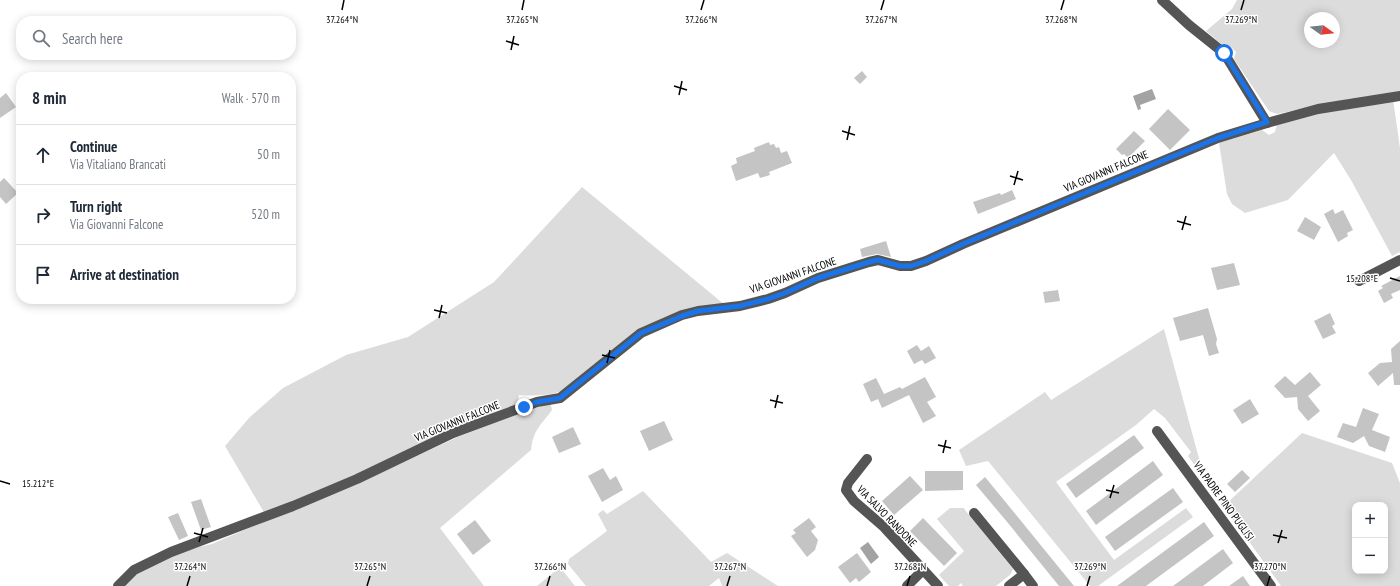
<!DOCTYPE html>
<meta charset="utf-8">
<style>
body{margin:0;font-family:"PT Sans Narrow",sans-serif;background:#f6f6f7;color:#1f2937}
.controls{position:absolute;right:12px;bottom:12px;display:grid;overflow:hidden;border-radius:8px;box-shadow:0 2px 10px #0003}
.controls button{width:36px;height:36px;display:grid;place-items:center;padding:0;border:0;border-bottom:1px solid #e0e1e3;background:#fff;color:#1f2937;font:20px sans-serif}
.compass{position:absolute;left:1304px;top:12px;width:36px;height:36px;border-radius:50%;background:#fff;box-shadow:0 2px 10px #0003;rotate:105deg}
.stop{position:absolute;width:12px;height:12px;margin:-9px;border:3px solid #1a73e8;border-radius:50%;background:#fff}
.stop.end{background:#1a73e8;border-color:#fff;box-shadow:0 1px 4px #0008}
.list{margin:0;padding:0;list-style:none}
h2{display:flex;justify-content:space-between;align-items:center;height:52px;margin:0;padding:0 16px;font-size:17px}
h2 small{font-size:13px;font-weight:400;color:#747a83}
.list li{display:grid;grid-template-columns:26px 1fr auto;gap:12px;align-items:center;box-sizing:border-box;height:60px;padding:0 16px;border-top:1px solid #e0e1e3}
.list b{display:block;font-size:15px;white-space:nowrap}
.list p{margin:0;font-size:13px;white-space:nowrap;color:#747a83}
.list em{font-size:13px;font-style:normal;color:#747a83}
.icon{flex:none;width:22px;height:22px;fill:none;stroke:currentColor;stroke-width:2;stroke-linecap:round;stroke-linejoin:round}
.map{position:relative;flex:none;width:1400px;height:586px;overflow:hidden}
.search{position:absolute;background:#fff;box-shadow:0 2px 10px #0003;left:16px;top:16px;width:280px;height:44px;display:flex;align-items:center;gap:10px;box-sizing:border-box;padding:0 14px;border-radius:16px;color:#747a83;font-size:15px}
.panel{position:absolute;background:#fff;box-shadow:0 2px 10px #0003;left:16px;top:72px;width:280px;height:232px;border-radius:16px}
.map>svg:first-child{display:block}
.green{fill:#dcdcdc;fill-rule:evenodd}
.water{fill:#a3a3a3}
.building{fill:#c4c4c4}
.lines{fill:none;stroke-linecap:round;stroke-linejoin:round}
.minor{stroke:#555;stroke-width:10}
.route{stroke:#1a73e8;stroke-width:5}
.ticks{fill:none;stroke:#000;stroke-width:1.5}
.labels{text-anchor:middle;stroke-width:3;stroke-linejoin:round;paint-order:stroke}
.street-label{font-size:11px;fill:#000;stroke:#fff}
.ticks-label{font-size:10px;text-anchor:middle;fill:#000;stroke:#fff;stroke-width:3;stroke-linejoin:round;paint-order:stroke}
</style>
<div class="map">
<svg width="1400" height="586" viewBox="0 0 1400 586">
<rect width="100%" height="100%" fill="#fff"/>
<g class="green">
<path d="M1237 0H1400V92L1328 103 1277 114 1269 111 1234 59 1236 52 1230 46 1225 47 1206 31 1232 9ZM1310 18H1334V42H1310Z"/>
<polygon points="1393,99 1400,148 1400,252 1392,256 1351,180 1334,153 1288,200 1245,213 1232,204 1227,194 1219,143 1262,130 1269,135 1275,132 1277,125 1321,113"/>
<path d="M582 187 725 305 675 314 562 391C548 396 534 396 519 395L517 405 265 514 225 446 249 418 283 388 346 355 408 337 494 282Z"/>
<path d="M1164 329 1204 477 1213 491 1225 505 1302 433 1392 463 1400 483V586H1281L1188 456 1191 452 1165 418 1154 409 1136 425 1056 482 1114 560 1186 508 1193 517 1098 586H1090L988 461 966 466 959 450 1045 392 1051 400ZM1355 505H1385V571H1355Z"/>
<path d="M549 404 551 405 552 410C541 425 533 430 531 450L440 528 484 586H122L133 576 164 558 199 547 212 544 235 534 356 484 458 437 526 411Z"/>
<polygon points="643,491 711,562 727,553 778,586 722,586 719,578 709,586 586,586 568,564 569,559 607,531 598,514 603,510 607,514"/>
<polygon points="950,508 964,508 965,510 1013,569 1011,574 996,586 963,586 961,583 958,586 949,586 939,575 964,551 937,519"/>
<polygon points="560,567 575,586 537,586"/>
</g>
<g class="water">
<polygon points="1152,89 1156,99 1140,105 1141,109 1138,110 1133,96"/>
<polygon points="868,542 879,557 871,564 860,548"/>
</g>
<g class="building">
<polygon points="862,71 867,77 860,84 854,78"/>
<polygon points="6,93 16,107 0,118 0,98"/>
<polygon points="1168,109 1190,130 1170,150 1149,129"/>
<polygon points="1134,131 1145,141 1128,158 1124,154 1122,155 1116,149"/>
<polygon points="769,142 770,145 774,144 776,148 779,147 781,153 787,151 792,163 769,172 770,175 760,178 758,173 736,181 731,166 737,163 736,158 755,151 754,148"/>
<polygon points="4,178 18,193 6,204 0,197 0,182"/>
<polygon points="1012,190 1016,199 978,214 973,202 1000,193 1001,195"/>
<polygon points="1333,209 1335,214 1343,210 1353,230 1347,233 1348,236 1338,242 1324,214"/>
<polygon points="1305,217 1321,227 1314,240 1297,231"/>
<polygon points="886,241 891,257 877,254 862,257 860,249"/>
<polygon points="1234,263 1240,285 1217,290 1211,268"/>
<polygon points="1400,276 1400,290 1391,294 1393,298 1384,303 1378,291 1383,288 1381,286"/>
<polygon points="1058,290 1060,301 1045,303 1043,292"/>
<polygon points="1208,308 1217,339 1216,344 1219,353 1209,356 1203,335 1180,341 1173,318"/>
<polygon points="1330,313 1335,324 1332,326 1336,333 1323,339 1314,321"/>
<polygon points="1400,341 1400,385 1394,385 1393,373 1378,386 1368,373 1380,363 1392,362 1391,349"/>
<polygon points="917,345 921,351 929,346 936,358 925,364 922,360 914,364 907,351"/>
<polygon points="1310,372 1321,385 1308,396 1320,411 1308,421 1298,409 1297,397 1285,398 1274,386 1285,376 1295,385"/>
<polygon points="925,377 936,397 927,402 936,416 923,423 909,395 882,408 878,399 871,402 863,384 876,378 884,394 900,387 902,389"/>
<polygon points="1250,399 1259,414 1242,424 1233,410"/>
<polygon points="1363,408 1379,414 1372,430 1390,437 1385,452 1369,446 1364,436 1353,443 1337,437 1343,423 1356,427"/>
<polygon points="664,421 673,440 649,451 640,431"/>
<polygon points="573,427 581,444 559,453 552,437"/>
<polygon points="1134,435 1144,448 1076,498 1066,484"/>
<polygon points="1153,461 1163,475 1096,525 1086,511"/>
<polygon points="603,468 610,480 616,476 623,490 602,502 588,476"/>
<polygon points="1242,470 1250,478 1235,492 1227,484"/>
<polygon points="925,471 963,471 963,490 925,491"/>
<polygon points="910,476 923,490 894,515 882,501"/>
<polygon points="985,477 1017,516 1074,586 1059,586 1008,523 976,485"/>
<polygon points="1173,488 1183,502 1115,551 1105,537"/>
<polygon points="201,499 211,527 201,530 191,502"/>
<polygon points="178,513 188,536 179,540 168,517"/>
<polygon points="809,518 816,527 811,531 818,540 815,550 807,557 791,536 796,533 793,530"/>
<polygon points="923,518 957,553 944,566 910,531"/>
<polygon points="475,520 491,541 473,555 457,534"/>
<polygon points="1204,522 1214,536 1146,586 1117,586"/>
<polygon points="1223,549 1233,563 1203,586 1173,586"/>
<polygon points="857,553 871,572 859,582 856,578 850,583 838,567"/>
<polygon points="1243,576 1250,586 1229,586"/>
</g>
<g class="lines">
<g class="minor">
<polyline points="1162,0 1189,25 1224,53 1267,123"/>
<polyline points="1359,281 1400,260"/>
<polyline points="1157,431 1271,586"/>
<polyline points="867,459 848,483 846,490 854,501 884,527 938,586"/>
<polyline points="974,513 1024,574 1009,586"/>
<polyline points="1024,574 1033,586"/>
<polyline points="118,586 134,570 171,552 293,506 357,479 453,433 537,402 560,398 641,333 682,315 698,311 740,306 768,299 785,293 818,278 869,262 878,260 900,266 911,266 926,261 963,244 1218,138 1267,123 1318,109 1400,96"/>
<polyline points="907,586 923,570"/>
</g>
</g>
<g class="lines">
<polyline class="route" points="524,407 537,402 560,398 641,333 682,316 698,311 740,306 768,299 785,293 818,278 869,262 878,260 900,266 911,266 926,261 963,244 1169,158 1218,138 1267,122 1224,53"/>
</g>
<path class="ticks" d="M342 10 344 0M522 10 524 0M701 10 704 0M881 10 884 0M1061 10 1064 0M1241 10 1244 0M506 41 519 45M511 50 514 36M674 86 687 90M679 95 682 81M842 131 855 135M847 140 850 126M1010 176 1023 180M1014 185 1018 171M1177 221 1191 225M1182 230 1186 216M1390 278 1400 281M434 310 447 313M439 318 442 305M602 355 615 358M607 363 610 350M770 400 783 403M775 408 778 395M938 445 951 448M943 453 946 440M0 481 10 484M1106 490 1119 493M1110 498 1114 485M194 533 208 537M1273 535 1287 538M199 542 203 528M1278 543 1282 530M187 586 190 576M367 586 370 576M547 586 550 576M727 586 730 576M907 586 910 576M1087 586 1090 576M1267 586 1270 576"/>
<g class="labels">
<g class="street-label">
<text transform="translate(1106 171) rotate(-23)" y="4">VIA GIOVANNI FALCONE</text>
<text transform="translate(793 275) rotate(-19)" y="4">VIA GIOVANNI FALCONE</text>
<text transform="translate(457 421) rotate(-22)" y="4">VIA GIOVANNI FALCONE</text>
<text transform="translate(1224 501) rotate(54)" y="4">VIA PADRE PINO PUGLISI</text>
<text transform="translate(887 516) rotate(46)" y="4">VIA SALVO RANDONE</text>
</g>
</g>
<g class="ticks-label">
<text x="342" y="23">37.264°N</text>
<text x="522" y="23">37.265°N</text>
<text x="701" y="23">37.266°N</text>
<text x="881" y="23">37.267°N</text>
<text x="1061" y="23">37.268°N</text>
<text x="1241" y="23">37.269°N</text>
<text x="1362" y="282">15.208°E</text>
<text x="38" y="487">15.212°E</text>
<text x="190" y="570">37.264°N</text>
<text x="370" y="570">37.265°N</text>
<text x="550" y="570">37.266°N</text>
<text x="730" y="570">37.267°N</text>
<text x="910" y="570">37.268°N</text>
<text x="1090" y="570">37.269°N</text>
<text x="1270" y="570">37.270°N</text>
</g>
</svg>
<div class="controls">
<button>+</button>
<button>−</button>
</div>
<svg class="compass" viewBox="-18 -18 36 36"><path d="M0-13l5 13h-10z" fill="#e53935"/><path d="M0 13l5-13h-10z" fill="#747a83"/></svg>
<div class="stop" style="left:1224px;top:53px"></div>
<div class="stop end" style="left:524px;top:407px"></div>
<div class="search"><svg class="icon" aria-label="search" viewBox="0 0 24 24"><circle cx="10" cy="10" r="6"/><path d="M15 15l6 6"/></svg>Search here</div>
<section class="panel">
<h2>8 min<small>Walk · 570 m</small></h2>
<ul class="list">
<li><svg class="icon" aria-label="ahead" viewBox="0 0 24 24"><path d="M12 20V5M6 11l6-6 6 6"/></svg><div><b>Continue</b><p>Via Vitaliano Brancati</p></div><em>50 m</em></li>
<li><svg class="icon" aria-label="right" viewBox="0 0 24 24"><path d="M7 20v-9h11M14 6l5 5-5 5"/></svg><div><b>Turn right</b><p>Via Giovanni Falcone</p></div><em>520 m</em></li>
<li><svg class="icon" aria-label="arrive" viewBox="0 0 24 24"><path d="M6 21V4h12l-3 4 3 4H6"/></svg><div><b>Arrive at destination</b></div></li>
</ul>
</section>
</div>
